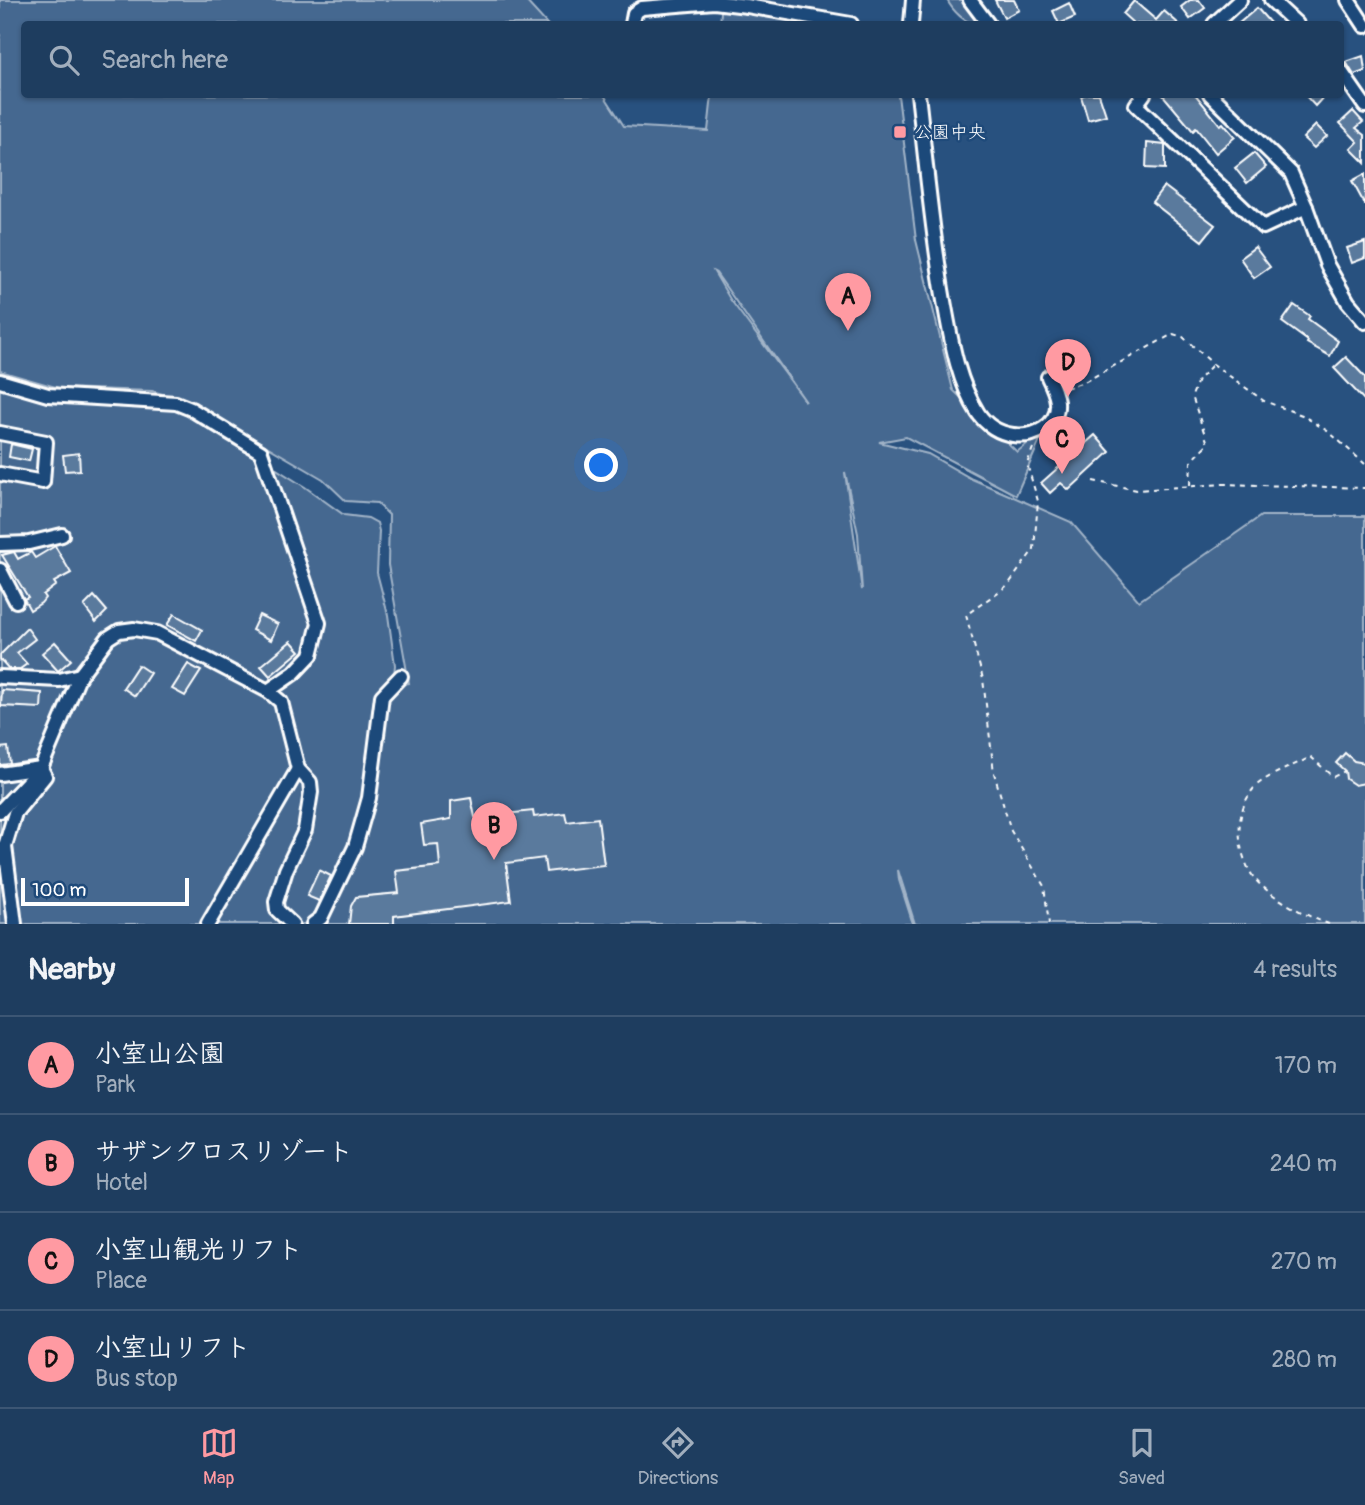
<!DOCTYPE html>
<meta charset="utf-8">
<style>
body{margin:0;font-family:Pangolin,"Klee One",sans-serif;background:#2b4868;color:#f1f3f6}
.scale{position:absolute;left:21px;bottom:18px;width:168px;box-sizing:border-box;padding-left:7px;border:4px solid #fff;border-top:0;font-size:19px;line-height:24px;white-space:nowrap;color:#fff;-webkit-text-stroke:5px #1f4a7a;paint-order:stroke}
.you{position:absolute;left:602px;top:466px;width:24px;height:24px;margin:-18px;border:5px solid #fff;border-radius:50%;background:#1a73e8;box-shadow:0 0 0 10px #1a73e833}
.badge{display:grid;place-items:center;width:46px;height:46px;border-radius:50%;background:#ff9aa2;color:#111;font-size:23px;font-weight:700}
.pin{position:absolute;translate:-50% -58px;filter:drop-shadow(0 2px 4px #0008)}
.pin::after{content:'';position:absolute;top:37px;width:24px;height:21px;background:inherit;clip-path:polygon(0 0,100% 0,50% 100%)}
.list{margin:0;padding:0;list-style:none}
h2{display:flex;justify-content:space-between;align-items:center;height:91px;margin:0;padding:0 28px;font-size:30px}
h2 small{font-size:23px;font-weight:400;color:#a1aebd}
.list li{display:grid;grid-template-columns:46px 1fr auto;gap:21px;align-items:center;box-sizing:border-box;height:98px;padding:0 28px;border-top:2px solid #3c5674}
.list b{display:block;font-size:26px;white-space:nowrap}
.list p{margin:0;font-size:23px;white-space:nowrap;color:#a1aebd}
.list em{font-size:23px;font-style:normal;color:#a1aebd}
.icon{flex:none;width:38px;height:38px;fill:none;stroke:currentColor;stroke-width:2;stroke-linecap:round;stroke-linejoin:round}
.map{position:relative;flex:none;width:1365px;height:924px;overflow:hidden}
.search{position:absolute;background:#1e3d5f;box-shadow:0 2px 5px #0004;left:21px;right:21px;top:21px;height:77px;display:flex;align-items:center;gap:18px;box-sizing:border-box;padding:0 24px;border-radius:7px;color:#a1aebd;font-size:26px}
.sheet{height:483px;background:#1e3d5f}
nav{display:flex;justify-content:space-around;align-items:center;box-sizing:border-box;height:98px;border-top:2px solid #3c5674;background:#1e3d5f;font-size:19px;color:#a1aebd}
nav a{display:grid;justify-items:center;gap:4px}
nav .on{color:#ff9aa2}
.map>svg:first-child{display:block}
.green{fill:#446890;stroke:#a2b4c8;stroke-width:2;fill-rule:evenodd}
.building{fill:#5a7a9d;stroke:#fff;stroke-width:2}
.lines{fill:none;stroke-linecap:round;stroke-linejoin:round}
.street-casing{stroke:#fff;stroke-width:18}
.path{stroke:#fff;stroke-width:2;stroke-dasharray:5 5;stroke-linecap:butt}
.street{stroke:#1f4a7a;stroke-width:12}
.poi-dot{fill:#ff9aa2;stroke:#1f4a7a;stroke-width:2.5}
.labels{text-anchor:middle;stroke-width:5;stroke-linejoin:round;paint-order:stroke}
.poi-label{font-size:18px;fill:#fff;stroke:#1f4a7a;text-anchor:start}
</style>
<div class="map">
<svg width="1365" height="924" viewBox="0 0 1365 924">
<rect width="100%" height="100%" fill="#28517f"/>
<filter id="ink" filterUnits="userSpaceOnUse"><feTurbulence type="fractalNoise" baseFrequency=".0143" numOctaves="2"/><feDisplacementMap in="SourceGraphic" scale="14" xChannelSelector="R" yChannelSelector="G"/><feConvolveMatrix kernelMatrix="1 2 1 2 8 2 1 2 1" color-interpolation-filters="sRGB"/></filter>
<g filter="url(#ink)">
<g class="green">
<path d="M0 0H525L547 24H24V94L604 95 624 126 708 131 712 95H898L916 240 953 390 1017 452 1045 429 1016 495 906 437 879 442 928 454 972 479 1071 522 1139 601 1261 516H1365V924H915L898 870 899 880 913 924H0V388L48 402 174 408 191 415 305 487 344 515 368 518 377 523 379 531 377 573 388 615 395 665 394 675 387 685 409 683 388 565 389 515 377 503 346 501 323 479 191 402 152 391 59 388 0 371ZM714 272 716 273 806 402 730 299ZM845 472 858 534 862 590 845 473Z"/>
<polygon points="722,0 851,24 720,24"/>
<path d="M947 0H975L978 24C965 24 953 11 947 0Z"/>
</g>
<g class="building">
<polygon points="995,0 1014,0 1019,10 1004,18"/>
<polygon points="1190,0 1199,0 1205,8 1190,19 1181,7"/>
<polygon points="1134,1 1156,20 1164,11 1179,24 1134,24 1123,14"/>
<polygon points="1069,3 1075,17 1059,24 1053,11"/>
<polygon points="1257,8 1271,24 1238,24"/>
<polygon points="1363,56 1365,71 1354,75 1346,62"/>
<polygon points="1087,94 1099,94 1106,115 1088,120 1081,96"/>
<polygon points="1162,94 1195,94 1220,125 1223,123 1235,137 1216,153 1196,128 1193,131"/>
<polygon points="1304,94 1326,94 1315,106"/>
<polygon points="1353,111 1363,122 1356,128 1365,135 1365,163 1351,149 1358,142 1340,123"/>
<polygon points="1316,125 1327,136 1314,148 1303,138"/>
<polygon points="1147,143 1165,145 1165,169 1146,168"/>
<polygon points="1254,153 1266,167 1247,183 1235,168"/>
<polygon points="1365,174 1365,205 1352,181"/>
<polygon points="1164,186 1215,225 1202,241 1152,202"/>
<polygon points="1365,242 1365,258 1352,263 1347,248"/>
<polygon points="1255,247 1270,267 1254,278 1240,258"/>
<polygon points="1294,305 1310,316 1308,319 1338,341 1330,356 1307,343 1308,341 1282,322"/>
<polygon points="1346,357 1365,377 1365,401 1334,368"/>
<polygon points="1095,435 1110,452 1069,490 1061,483 1050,493 1041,483"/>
<polygon points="11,444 32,449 29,461 9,457"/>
<polygon points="79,453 80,470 65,471 63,455"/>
<polygon points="55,546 71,573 54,582 56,585 43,595 45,598 41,603 30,610 24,599 28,597 2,555 14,552 18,559 31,552 35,558"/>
<polygon points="94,596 107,611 96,622 84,606"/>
<polygon points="174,614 202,630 196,641 167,625"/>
<polygon points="259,615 278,624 271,640 252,630"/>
<polygon points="27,628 35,639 17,653 27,664 20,669 9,669 0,659 0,655"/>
<polygon points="291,641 300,651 270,676 261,666"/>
<polygon points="55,642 71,660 58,671 42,653"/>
<polygon points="188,664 201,671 185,696 172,689"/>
<polygon points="138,665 150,673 135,696 123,688"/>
<polygon points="2,690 42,693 41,708 1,706"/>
<polygon points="8,747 10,764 0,765 0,748"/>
<polygon points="1345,753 1354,761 1365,763 1365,783 1355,785 1346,779 1345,771 1336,763"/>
<polygon points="471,798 475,817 533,811 534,817 565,813 567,822 598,818 604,865 546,872 544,858 506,863 511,901 394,916 394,924 349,924 351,906 356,897 399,893 396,871 440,866 438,844 424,845 421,824 451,819 451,801"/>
<polygon points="319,870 331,876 319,901 307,896"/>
</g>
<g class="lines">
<g class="street-casing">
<g id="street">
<polyline points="970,0 988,24"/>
<polyline points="1271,0 1297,24"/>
<polyline points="1348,0 1365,26"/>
<polyline points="632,24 634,13 642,8 714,2 747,6 851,24"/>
<polyline points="911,24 913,0"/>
<polyline points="1214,24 1240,0"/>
<polyline points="1340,70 1365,106"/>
<path d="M918 94C926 163 932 233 944 301 951 339 957 380 978 413 986 425 999 433 1013 435 1034 438 1059 426 1057 402 1056 393 1052 385 1048 377"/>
<polyline points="1144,94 1136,105 1263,227 1306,207"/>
<polyline points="1210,94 1291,173 1306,207 1327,265 1348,302 1365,322"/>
<polyline points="0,381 48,395 176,403 191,409 261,452 319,623 311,655 294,673 268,691"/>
<polyline points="0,433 46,442 43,482 0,474"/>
<polyline points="0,544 29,543 62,535"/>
<polyline points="0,570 16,601"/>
<polyline points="0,677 59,680 80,675"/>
<polyline points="0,774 41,768 45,776 15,813 5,846 15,924"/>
<polyline points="0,811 41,768 80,675 108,638 119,631 134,629 157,633 268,691 281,702 298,769 310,782 311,792 305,830 286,870 276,902 277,910 292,924"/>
<polyline points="208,924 298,769"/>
<polyline points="313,924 321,918 355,847 369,798 382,696 401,676"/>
</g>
</g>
<g class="path">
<polyline points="1066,388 1084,382 1173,334 1183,337 1213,364 1264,401 1302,415 1329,432 1365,464"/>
<polyline points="1033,448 1027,464 1038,501 1034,549 1008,585 966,615 983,679 994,773 1011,831 1044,886 1049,924"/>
<polyline points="1093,481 1137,490 1223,484 1365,488"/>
<polyline points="1190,485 1191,462 1208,444 1192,396 1198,380 1213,364"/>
<path d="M1329 924C1309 918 1263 893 1252 875 1236 849 1234 812 1254 788 1264 776 1296 765 1311 757L1333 777 1345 771"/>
</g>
<use href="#street" class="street"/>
</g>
</g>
<rect class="poi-dot" x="893" y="125" width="14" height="14" rx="3.5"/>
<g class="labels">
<g class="poi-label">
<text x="914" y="138">公園中央</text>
</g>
</g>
</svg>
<div class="scale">100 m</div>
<div class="you"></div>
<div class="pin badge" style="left:848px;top:331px">A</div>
<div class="pin badge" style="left:494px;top:860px">B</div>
<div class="pin badge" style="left:1062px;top:474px">C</div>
<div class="pin badge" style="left:1068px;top:397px">D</div>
<div class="search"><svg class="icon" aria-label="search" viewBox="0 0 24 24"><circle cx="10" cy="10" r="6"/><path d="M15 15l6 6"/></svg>Search here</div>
</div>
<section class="sheet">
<h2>Nearby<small>4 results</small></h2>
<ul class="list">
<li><span class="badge">A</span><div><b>小室山公園</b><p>Park</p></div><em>170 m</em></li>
<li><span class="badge">B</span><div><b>サザンクロスリゾート</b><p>Hotel</p></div><em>240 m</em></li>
<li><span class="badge">C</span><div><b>小室山観光リフト</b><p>Place</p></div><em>270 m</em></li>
<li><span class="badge">D</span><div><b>小室山リフト</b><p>Bus stop</p></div><em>280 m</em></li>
</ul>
</section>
<nav>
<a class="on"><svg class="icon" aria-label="map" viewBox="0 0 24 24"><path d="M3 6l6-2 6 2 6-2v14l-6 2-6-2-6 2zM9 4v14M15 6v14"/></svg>Map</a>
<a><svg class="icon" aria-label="directions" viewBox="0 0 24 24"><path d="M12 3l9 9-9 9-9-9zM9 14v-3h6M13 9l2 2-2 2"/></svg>Directions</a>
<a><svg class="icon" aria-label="saved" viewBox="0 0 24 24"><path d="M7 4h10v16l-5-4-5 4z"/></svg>Saved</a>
</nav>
